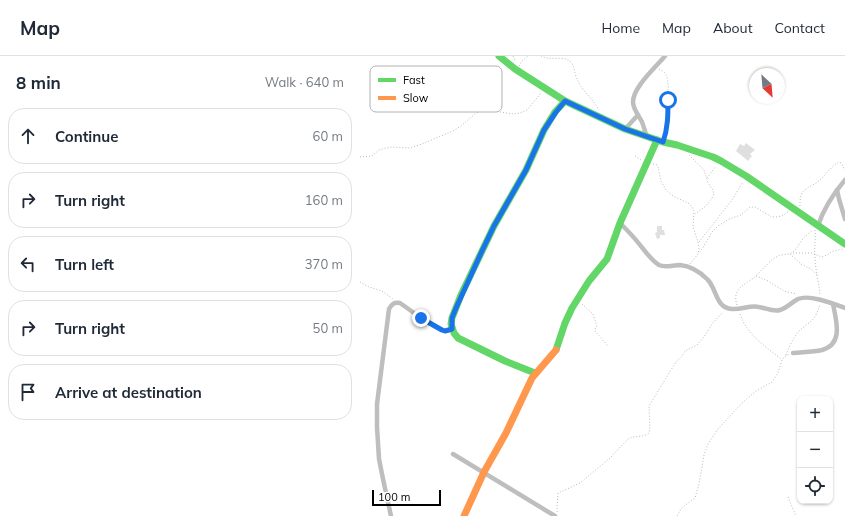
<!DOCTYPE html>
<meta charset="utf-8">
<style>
body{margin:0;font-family:Mulish,sans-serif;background:#f2f2f3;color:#1f2937}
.controls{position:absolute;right:12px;bottom:12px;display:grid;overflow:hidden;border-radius:8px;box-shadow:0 1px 3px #0004}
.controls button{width:36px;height:36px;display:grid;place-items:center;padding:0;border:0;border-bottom:1px solid #e0e1e3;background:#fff;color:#1f2937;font:20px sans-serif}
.compass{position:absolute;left:389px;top:12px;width:36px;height:36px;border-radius:50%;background:#fff;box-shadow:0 1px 3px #0004;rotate:154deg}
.scale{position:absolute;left:12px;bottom:10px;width:69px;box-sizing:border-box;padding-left:4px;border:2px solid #000;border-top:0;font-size:11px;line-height:14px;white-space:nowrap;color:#000;-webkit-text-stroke:3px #fff;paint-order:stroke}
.stop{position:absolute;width:12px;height:12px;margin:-9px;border:3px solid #1a73e8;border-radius:50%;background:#fff}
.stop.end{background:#1a73e8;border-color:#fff;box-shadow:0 1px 4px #0008}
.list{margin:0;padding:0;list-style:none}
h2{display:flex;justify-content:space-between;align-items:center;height:52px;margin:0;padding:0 16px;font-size:17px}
h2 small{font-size:13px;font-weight:400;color:#747a83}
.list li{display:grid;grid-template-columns:26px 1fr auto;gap:12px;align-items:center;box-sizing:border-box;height:56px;margin:0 8px 8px;padding:0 8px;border:1px solid #e0e1e3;border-radius:16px}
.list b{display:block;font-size:15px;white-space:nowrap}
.list em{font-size:13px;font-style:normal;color:#747a83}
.icon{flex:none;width:22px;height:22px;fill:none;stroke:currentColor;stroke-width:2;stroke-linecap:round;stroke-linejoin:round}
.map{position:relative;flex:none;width:485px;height:460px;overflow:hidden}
header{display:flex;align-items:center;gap:24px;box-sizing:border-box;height:56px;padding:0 20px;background:#fff;border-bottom:1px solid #e0e1e3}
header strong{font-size:19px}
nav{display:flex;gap:22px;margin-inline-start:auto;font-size:14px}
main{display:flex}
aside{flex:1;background:#fff}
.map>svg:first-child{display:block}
.building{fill:#dfdfdf}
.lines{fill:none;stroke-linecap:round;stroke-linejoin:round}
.path{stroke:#b9b9b9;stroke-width:1;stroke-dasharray:1 2;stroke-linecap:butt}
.street{stroke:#bebebe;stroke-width:4.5}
.fast{stroke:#63d668;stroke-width:7}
.slow{stroke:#ff974d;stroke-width:7}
.route{stroke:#1a73e8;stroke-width:5}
.key{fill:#fff;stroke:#b2b2b2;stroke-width:1}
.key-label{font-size:11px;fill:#000}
</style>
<header>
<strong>Map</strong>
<nav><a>Home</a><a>Map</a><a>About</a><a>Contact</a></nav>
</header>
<main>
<aside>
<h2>8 min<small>Walk · 640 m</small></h2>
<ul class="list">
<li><svg class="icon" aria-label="ahead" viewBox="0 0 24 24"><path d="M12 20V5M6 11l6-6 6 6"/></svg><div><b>Continue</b></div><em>60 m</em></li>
<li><svg class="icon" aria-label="right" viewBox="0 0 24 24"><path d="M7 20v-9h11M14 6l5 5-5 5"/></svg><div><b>Turn right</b></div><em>160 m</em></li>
<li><svg class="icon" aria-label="left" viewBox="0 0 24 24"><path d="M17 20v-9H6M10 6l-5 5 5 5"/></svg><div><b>Turn left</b></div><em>370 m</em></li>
<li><svg class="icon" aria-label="right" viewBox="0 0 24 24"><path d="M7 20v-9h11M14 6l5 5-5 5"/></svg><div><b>Turn right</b></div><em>50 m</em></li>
<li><svg class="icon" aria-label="arrive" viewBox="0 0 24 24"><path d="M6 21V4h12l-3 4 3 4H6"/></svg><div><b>Arrive at destination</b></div></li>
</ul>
</aside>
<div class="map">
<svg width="485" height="460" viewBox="0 0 485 460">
<rect width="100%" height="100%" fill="#fff"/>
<g class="building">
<polygon points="386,87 395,94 390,98 392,100 388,105 376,95 380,88 384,90"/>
<polygon points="297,170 302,170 302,174 304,174 305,179 300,179 300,182 297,183 295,177 297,176"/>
</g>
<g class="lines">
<g class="path">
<polyline points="153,0 155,4"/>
<path d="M181 0C189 5 200 0 208 4 215 7 214 18 217 23 222 35 233 43 239 54"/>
<polyline points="159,10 162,5 168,0"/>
<path d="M299 13C302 15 305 16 306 19 309 25 308 35 308 41 308 54 309 67 305 80"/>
<polyline points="329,99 344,114 348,127 353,134 354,138 352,142 347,149 335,158"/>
<polyline points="275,100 281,104"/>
<polyline points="0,101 12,100 19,94 26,92 32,91 50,92 62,88 93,75 101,70 116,57 123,54 129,54 152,58 160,57 167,54 181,37"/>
<polyline points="293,108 297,109 298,111 301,125 306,134 313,140 330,148 334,155 333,171 338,186 339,193 338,198"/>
<polyline points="347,122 356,110"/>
<path d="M440 150C440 146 440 141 442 137 446 131 455 129 460 124 467 118 471 110 479 106L481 107 485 114"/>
<path d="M455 174C456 183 454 191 455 200 455 213 459 226 460 239"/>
<polyline points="339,186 372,144 383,126"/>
<polyline points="433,197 452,197 462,201 467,199 473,195 483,193"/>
<polyline points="430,198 441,208 451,213 457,219"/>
<polyline points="330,208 342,193 352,176 358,170 369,163 381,159 390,151 395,151 412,161 416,161 422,160 428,156"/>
<polyline points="396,220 408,225 424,235 437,238"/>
<polyline points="0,226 9,231 22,235 33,243"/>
<polyline points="222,248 233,258 237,270 235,273 235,275 248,290"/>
<path d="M377 249C371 231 388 228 397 219 404 212 409 205 418 200 422 198 429 199 433 196 437 193 439 188 442 184 445 180 449 177 453 174"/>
<path d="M380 258C387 279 405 290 421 303"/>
<path d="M426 299C429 291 433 282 439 275 451 264 455 266 460 248"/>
<polyline points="428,441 436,460"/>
<path d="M197 456V451L198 437 205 434 220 427 250 402 268 383C275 379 283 382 289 377L290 373 289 350 311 314 316 306 322 300 325 295 337 289 344 281 352 268 363 256"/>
<polyline points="317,460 321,453 324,450 335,442 339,428 344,399 348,388 358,373 382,347 396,335 412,326 418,317 422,304 424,301 429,298"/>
</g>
<g class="street">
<polyline points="265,73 278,59"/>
<path d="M287 81C285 76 284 71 282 66 279 60 273 53 273 46 273 31 296 11 305 0"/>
<polyline points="477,134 479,143 485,163"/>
<path d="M260 167C267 174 274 181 280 189 286 196 291 204 299 209 305 212 313 209 320 209 330 210 340 216 347 223 357 232 355 252 372 253 381 254 390 249 399 251 406 252 413 256 420 254 427 252 432 246 438 243 450 238 474 248 485 252"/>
<path d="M458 170C463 154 474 137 485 124"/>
<path d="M433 297C443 296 453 296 462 294 484 288 476 264 473 248"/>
<polyline points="93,398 195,460"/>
<path d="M31 460 23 423 19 403 17 371V348L29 253C32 248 34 246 40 247 49 253 77 275 85 275 88 275 89 274 92 273"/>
</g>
<g class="fast">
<polyline points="139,0 155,13 205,45 265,73 303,86 317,89 353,101 361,105 386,120 485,188"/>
<polyline points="196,294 205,267 212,252 229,225 247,203 260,167 297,84"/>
<polyline points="175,317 145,305 98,282 94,277 91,268 92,262 101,239 134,170 166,114 184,74 195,56 205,45"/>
</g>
<polyline class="slow" points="104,460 124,416 146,377 172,322 196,294"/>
</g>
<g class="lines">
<path class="route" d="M61 262 82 274 85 275 92 273V262L96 252 122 195 134 170 166 114 184 74 196 56 205 45 265 73 303 86C308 72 308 59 308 44"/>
</g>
<rect x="10" y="10" width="132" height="46" rx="6" class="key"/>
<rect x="18" y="22" width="18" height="4" fill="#63d668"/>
<rect x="18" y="40" width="18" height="4" fill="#ff974d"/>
<g class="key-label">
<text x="43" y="28">Fast</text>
<text x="43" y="46">Slow</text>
</g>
</svg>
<div class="controls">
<button>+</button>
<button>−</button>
<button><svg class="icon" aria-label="locate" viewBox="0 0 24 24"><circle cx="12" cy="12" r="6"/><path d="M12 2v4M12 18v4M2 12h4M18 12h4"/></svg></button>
</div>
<svg class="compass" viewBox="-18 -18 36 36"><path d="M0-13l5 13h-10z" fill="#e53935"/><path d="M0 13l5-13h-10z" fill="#747a83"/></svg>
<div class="scale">100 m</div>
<div class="stop" style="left:308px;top:44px"></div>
<div class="stop end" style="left:61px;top:262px"></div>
</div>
</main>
